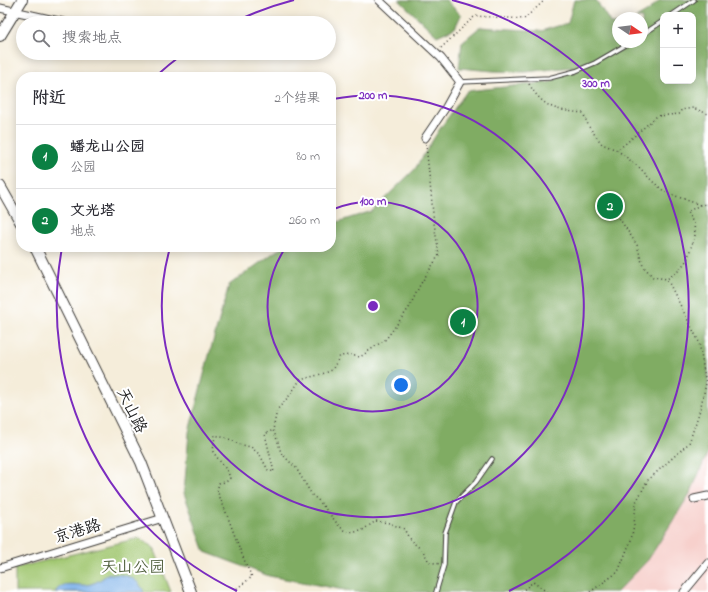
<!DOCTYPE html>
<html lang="zh">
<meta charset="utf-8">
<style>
body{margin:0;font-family:"Indie Flower","LXGW WenKai TC",sans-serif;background:#f2f2f3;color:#2b2b33}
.controls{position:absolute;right:12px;top:12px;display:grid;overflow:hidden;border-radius:8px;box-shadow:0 2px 10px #0003}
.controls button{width:36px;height:36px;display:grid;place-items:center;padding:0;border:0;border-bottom:1px solid #e1e1e2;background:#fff;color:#2b2b33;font:20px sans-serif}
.compass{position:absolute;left:612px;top:12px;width:36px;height:36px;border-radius:50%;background:#fff;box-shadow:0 2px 10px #0003;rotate:103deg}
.you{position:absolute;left:401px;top:385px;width:14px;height:14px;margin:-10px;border:3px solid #fff;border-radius:50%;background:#1a73e8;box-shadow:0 0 0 6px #1a73e833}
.badge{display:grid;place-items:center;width:26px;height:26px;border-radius:50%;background:#0b8043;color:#fff;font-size:13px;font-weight:700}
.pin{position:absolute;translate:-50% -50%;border:2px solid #fff;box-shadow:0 1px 4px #0006}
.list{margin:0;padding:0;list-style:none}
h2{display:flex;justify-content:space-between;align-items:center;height:52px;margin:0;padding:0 16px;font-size:17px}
h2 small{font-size:13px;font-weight:400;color:#7c7c81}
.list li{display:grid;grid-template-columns:26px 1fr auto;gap:12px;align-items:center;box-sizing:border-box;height:64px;padding:0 16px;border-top:1px solid #e1e1e2}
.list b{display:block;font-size:15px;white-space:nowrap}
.list p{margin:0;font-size:13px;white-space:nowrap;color:#7c7c81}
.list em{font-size:13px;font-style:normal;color:#7c7c81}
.icon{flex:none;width:22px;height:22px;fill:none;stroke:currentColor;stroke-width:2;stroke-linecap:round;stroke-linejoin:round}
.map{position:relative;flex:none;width:708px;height:592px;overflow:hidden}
.search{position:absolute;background:#fff;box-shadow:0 2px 10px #0003;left:16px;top:16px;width:320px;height:44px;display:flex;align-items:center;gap:10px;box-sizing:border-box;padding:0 14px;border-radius:22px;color:#7c7c81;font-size:15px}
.panel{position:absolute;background:#fff;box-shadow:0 2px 10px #0003;left:16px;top:72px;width:320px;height:180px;border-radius:16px}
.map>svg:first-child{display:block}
.built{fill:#f7d0cc}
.green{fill:#a1c771;stroke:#5e7246}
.forest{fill:#80ac63;stroke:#4e6440;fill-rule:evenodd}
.water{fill:#7bb0e9;stroke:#4c6682}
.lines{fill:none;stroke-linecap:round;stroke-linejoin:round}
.lane-casing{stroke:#3d3b38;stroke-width:5.5}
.street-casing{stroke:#3d3b38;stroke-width:9}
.secondary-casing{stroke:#3d3b38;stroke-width:12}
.path{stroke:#3d3b38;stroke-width:1.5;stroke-dasharray:1 3;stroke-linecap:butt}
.lane{stroke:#fff;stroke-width:3.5}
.street{stroke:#fff;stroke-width:7}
.secondary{stroke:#fff;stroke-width:10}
.ring{fill:none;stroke:#7b2cbf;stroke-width:2}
.labels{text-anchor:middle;stroke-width:4;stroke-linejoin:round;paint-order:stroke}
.street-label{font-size:16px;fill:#1c1c1c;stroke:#fff}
.park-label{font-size:16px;fill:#51603e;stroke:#fff}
.centre{fill:#7b2cbf;stroke:#fff;stroke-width:2}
.ring-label{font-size:12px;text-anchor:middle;font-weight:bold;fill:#7b2cbf;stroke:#fff;stroke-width:4;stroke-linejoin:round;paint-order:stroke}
</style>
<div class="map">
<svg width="708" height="592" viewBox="0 0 708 592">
<rect width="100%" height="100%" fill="#fff"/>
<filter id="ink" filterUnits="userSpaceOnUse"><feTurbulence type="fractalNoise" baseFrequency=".025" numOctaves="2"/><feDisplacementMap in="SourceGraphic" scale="8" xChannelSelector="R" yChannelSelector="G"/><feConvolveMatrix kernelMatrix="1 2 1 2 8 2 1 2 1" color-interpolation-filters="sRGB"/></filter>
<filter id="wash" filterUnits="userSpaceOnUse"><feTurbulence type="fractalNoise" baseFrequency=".012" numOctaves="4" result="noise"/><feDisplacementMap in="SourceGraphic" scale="16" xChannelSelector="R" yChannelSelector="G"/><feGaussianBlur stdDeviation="0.9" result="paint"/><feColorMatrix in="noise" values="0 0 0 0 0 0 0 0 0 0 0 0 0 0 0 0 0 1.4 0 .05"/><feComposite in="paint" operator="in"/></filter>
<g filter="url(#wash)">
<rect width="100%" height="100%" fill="#f5edda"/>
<polygon class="built" points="708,452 708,592 617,592 648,560 691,492"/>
<polygon class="green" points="139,538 154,548 171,592 15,592 15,568"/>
<g class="forest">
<polygon points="399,0 446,0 461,15 455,28 437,36"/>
<path d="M574 0H596L611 24H618V42H642V18H636L648 11 660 0H708V452L691 492 648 560 617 592H355L269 576 205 552 184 493 189 432 208 359 229 285 276 251 284 247H331V224L372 211 415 169 439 130 467 91 551 82 573 67 525 72 493 71 459 68 462 42 480 27 541 31 568 23ZM663 15H693V81H663Z"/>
</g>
<path class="water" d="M108 574C124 574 137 576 144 592H55C66 578 77 588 91 584 98 582 103 578 108 574Z"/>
</g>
<g filter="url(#ink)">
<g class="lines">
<g class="lane-casing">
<g id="lane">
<polyline points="672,15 694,0"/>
<polyline points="642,35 663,21"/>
<polyline points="460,82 549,78 576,71 595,63 631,42"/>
<polyline points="436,592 444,565 445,533 456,502 476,482 492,459"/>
</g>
</g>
<g class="street-casing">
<g id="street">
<polyline points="379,0 441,58 460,82 446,107 425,138"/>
<polyline points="0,8 68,23"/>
<polyline points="694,499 708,496"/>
<polyline points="0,568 163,518"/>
<polyline points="684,592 708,563"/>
</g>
</g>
<g class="secondary-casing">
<g id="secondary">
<polyline points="0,36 22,0"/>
<polyline points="0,186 21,223"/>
<polyline points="35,247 141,462 191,592"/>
</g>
</g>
<g class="path">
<polyline points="441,48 475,16 524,19 545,0"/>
<path d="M529 84C544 109 556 110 583 113L589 127 602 144 617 150 624 145 657 116 680 114 681 110 693 108 708 114"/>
<polyline points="426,144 434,223 439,255 420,285 409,308 386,339 360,357 350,355 340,356 332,370 325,373 300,380 290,395 277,410 273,430 278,442 281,453 296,468 312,495 319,501 340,527 349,533 361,531 376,521 389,523 404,529 410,540 423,551 429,562 440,564"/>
<polyline points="617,150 640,168 652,181 665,192 700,205"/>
<polyline points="617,215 637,245 643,266 653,277 667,279 678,271 687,260 695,235 694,224 687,212 700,205 708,204"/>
<path d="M236 592V589L252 577C238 549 230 519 217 491L219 483 226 482 230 478 228 472 213 452 215 435 232 440 238 444 251 447 260 455 268 470 274 472 265 434 273 430"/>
<polyline points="521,592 533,582 547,592"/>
<polyline points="590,592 618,572 631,540 634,525 636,502 648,480 689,443 700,410 706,384 699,342 667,279"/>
</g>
<use href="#lane" class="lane"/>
<use href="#street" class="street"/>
<use href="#secondary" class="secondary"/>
</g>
</g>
<g class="ring">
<path d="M331 210A105 105 0 1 1 286 247"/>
<path d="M333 99A211 211 0 1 1 170 248"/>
<path d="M237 591A316 316 0 0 1 62 248M155 77A316 316 0 0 1 183 54M234 22A316 316 0 0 1 294 0M452 0A316 316 0 0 1 509 591"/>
</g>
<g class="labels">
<g class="street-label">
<text transform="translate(133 410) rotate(64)" y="6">天山路</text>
<text transform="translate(77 530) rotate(-17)" y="6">京港路</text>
</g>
<g class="park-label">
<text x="133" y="572">天山公园</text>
</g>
</g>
<circle cx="373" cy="306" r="6" class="centre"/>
<g class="ring-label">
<text x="596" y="87">300 m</text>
<text x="373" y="99">200 m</text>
<text x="373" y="205">100 m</text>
</g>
</svg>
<div class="controls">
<button>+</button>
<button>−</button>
</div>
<svg class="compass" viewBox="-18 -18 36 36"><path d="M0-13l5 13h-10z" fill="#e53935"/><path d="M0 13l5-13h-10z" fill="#7c7c81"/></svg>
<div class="you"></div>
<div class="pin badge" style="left:463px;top:322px">1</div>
<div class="pin badge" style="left:610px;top:206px">2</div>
<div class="search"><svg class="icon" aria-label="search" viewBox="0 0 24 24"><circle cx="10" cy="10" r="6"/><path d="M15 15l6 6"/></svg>搜索地点</div>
<section class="panel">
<h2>附近<small>2个结果</small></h2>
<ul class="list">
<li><span class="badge">1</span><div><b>蟠龙山公园</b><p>公园</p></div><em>80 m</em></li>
<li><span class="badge">2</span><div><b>文光塔</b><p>地点</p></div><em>260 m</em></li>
</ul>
</section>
</div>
